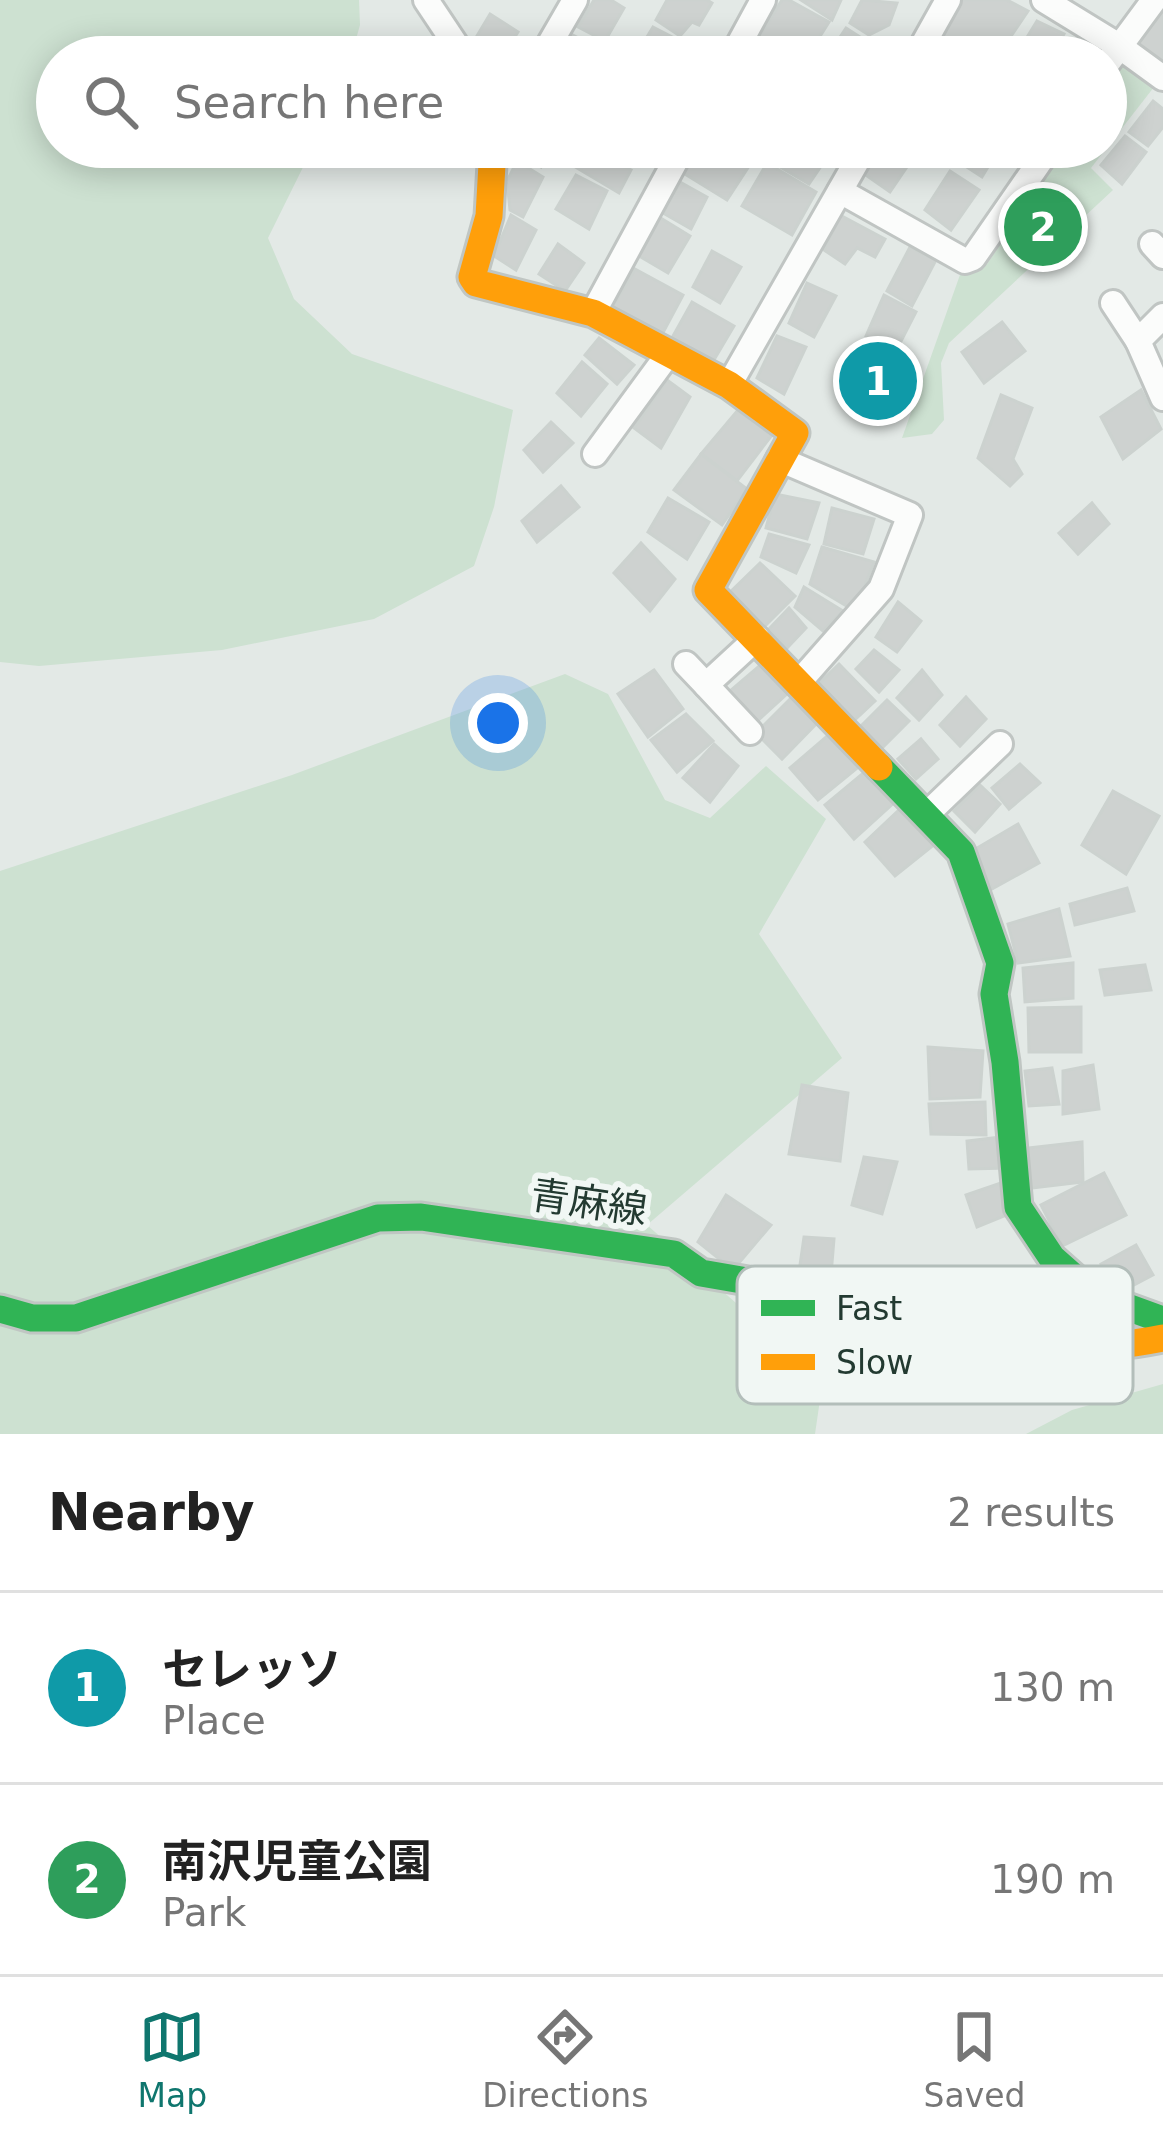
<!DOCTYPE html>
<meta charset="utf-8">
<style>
body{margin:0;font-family:"DejaVu Sans","Noto Sans JP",sans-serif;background:#f6f6f6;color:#222}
.you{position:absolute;left:498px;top:723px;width:42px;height:42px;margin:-30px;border:9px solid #fff;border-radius:50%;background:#1a73e8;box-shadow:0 0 0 18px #1a73e833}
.badge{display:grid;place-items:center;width:78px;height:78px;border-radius:50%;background:#0f766e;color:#fff;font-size:39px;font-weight:700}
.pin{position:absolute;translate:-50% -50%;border:6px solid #fff;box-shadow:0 3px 12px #0006}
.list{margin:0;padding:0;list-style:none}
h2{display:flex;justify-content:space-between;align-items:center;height:156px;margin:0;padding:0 48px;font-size:51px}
h2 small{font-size:39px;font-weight:400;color:#767676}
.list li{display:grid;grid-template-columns:78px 1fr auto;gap:36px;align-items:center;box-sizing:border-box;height:192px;padding:0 48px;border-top:3px solid #e0e0e0}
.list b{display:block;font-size:45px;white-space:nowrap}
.list p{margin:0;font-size:39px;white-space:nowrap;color:#767676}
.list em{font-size:39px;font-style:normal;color:#767676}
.icon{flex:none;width:66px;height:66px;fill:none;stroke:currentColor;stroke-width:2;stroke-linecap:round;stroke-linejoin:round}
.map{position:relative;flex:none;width:1163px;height:1434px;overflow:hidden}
.search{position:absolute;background:#fff;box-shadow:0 6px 30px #0003;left:36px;right:36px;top:36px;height:132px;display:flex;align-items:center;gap:30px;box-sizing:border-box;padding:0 42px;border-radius:66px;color:#767676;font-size:45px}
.sheet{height:540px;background:#fff}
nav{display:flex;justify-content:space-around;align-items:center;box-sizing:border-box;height:168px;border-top:3px solid #e0e0e0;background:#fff;font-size:33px;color:#767676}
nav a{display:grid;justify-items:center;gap:6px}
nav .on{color:#0f766e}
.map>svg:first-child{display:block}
.green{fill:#cde1d1}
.building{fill:#ced2d0;stroke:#ccd2cf;stroke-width:3}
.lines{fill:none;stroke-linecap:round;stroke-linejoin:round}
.street-casing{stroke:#c0c5c3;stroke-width:30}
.fast-casing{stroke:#c0c6c3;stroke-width:33}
.slow-casing{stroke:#c0c6c3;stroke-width:33}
.street{stroke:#fbfcfb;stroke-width:24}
.fast{stroke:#30b455;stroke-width:27}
.slow{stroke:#ff9f0a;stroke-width:27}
.labels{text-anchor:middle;stroke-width:12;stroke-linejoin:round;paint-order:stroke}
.street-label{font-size:39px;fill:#233a31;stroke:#f1f7f4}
.key{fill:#f1f7f4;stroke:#b3beba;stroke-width:3}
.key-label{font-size:33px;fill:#233a31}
</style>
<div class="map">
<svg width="1163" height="1434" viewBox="0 0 1163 1434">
<rect width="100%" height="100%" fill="#e3e9e6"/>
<g class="green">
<polygon points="0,0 359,0 360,25 351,57 57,57 57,147 313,147 268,238 294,299 352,354 513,410 494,507 474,566 374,619 222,650 39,666 0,662"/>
<polygon points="1123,64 1154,87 1091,168 1113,190 949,343 941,363 944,420 932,434 902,438 961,272 987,264 1066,147 1106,147 1106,89"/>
<polygon points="565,674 608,694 665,800 710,818 766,766 826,819 759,934 842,1058 647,1225 823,1379 815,1434 0,1434 0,871 292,775"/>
<polygon points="1163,1384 1163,1434 1026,1434 1072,1410"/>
</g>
<g class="building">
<polygon points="594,0 611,0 624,8 605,41 578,27"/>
<polygon points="667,0 707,0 712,3 699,25 692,22 680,36 656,20"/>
<polygon points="782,0 789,0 829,22 807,57 795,57 759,37"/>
<polygon points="801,0 841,0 832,20"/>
<polygon points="862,0 897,3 889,25 869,35 850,23"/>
<polygon points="962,0 1007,0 1028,11 997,57 987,57 943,36"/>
<polygon points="1163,5 1163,66 1133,39"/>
<polygon points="490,14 518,32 502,57 490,57 471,46"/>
<polygon points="1037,21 1064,34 1052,57 1015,57"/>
<polygon points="653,27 684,43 675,57 635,57"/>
<polygon points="846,28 877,48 871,57 827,57"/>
<polygon points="571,34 601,50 597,57 562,57"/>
<polygon points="1153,101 1163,109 1163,127 1148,146 1129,132"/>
<polygon points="1125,136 1146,152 1122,184 1101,165"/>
<polygon points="511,147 551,147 541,167"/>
<polygon points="583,147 631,170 619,193 572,165"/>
<polygon points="694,147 731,147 753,160 727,200 680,171"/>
<polygon points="778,147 827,147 832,150 809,184 770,161"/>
<polygon points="880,147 910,147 917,152 890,192 863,173"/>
<polygon points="960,147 1000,147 982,177 953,158"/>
<polygon points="517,161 543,177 523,217 510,210 507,181"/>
<polygon points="767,163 816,192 792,235 742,206"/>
<polygon points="950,171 979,190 951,230 925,210"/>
<polygon points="576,175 607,191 589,229 556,209"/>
<polygon points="680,182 707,197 691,229 663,213"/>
<polygon points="511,215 536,230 516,270 494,256"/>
<polygon points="840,215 885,239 875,257 857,248 845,264 824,250"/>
<polygon points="659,217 690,236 668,273 639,256"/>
<polygon points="558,244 584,263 565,291 539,274"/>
<polygon points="910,247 936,260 912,306 887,291"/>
<polygon points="712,251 741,267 720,303 693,287"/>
<polygon points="635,269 683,295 658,342 608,314"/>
<polygon points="807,283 836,296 814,337 789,323"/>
<polygon points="884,295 916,312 896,351 866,336"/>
<polygon points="692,302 734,326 708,370 668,345"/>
<polygon points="1002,322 1025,351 984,383 962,352"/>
<polygon points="777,336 806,347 784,394 757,378"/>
<polygon points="599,338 634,365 617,384 585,355"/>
<polygon points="870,347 908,363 884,417 847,398"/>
<polygon points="582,362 607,384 581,416 557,393"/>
<polygon points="667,380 690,397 661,448 634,428"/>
<polygon points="1141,390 1161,429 1123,459 1101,417"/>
<polygon points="1001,395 1032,408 1013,459 1022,474 1010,486 978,458"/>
<polygon points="738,410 772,435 737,481 701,454"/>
<polygon points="551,422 573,443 543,472 524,450"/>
<polygon points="701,454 747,489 722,525 674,490"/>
<polygon points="561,486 579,507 537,542 522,521"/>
<polygon points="775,494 819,503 807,539 766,528"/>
<polygon points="668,498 709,522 687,559 648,532"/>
<polygon points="1092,503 1109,524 1078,554 1059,533"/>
<polygon points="832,508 874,519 863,554 824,544"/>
<polygon points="769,534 809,545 796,573 761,557"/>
<polygon points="641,543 675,579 650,611 614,573"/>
<polygon points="822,547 874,562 855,611 810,584"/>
<polygon points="760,563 795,596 758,633 724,598"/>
<polygon points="804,587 843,611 823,631 795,607"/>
<polygon points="898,602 921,621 897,652 876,637"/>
<polygon points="789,608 806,628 787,648 769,629"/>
<polygon points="874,650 899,670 879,692 856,669"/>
<polygon points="765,661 789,692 752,726 724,696"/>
<polygon points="839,664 875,701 846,728 813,689"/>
<polygon points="654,670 683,709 648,737 618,694"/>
<polygon points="922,670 942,695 919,720 897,698"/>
<polygon points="794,695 820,720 782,759 756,733"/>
<polygon points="966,697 986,719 960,746 940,725"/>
<polygon points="887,700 909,721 881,749 860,727"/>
<polygon points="686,714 713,741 677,772 651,740"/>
<polygon points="833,731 862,764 818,800 790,768"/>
<polygon points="921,739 938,759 916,779 898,759"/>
<polygon points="714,744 738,766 710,802 683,778"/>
<polygon points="1020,764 1040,783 1009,809 992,788"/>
<polygon points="867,770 896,801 854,839 825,805"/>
<polygon points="980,785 1000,804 975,832 954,811"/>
<polygon points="1113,791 1159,816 1126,874 1082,845"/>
<polygon points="902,807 936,843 895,876 865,842"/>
<polygon points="1018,824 1039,863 992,889 972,851"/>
<polygon points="1127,888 1134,911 1075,925 1070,904"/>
<polygon points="1059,909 1070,956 1018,963 1008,924"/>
<polygon points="1073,963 1073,998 1025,1002 1023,968"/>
<polygon points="1145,965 1151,990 1105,995 1100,970"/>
<polygon points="1081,1007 1081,1052 1029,1052 1028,1008"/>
<polygon points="928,1047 983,1051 980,1097 930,1099"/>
<polygon points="1093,1065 1099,1109 1063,1114 1063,1071"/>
<polygon points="1052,1068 1059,1104 1029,1106 1025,1071"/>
<polygon points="802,1085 848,1093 840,1161 789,1154"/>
<polygon points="985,1102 986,1135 931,1134 929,1104"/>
<polygon points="1001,1137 1007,1168 969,1169 967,1141"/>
<polygon points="1082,1142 1083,1182 1023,1189 1019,1149"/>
<polygon points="864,1157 897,1162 882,1214 852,1205"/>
<polygon points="1104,1173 1126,1215 1062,1246 1041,1205"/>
<polygon points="1004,1182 1014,1212 977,1227 966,1195"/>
<polygon points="726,1195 771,1225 733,1270 698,1242"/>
<polygon points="804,1237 834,1239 831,1275 799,1272"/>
<polygon points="1136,1245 1153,1275 1117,1294 1101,1264"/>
</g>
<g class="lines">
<g class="street-casing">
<g id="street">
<polyline points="426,0 464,57"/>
<polyline points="1044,0 1119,46 1163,78"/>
<polyline points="542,57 575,0"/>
<polyline points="732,57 763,0"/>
<polyline points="916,57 948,0"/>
<polyline points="1106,65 1154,0"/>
<polyline points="840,191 965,261 973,258 1050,147"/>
<polyline points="1152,244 1163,256"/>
<polyline points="1113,303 1138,341 1163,398"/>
<polyline points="593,313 683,147"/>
<polyline points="1138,341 1163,316"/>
<polyline points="729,385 865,147"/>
<polyline points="595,454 669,353"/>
<polyline points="779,459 910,515 881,589 800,681"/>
<polyline points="686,664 706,685 757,638"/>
<polyline points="706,685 750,732"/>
<polyline points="926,815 1000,744"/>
</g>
</g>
<g class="fast-casing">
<g id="fast">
<polyline points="879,767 961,852 1000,963 994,994 1005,1062 1018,1207 1052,1258 1094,1295 1163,1320"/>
<polyline points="0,1309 32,1318 76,1318 378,1218 421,1217 674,1254 701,1273 846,1298 904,1288"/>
</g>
</g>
<g class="slow-casing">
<g id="slow">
<polyline points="493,147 489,216 472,277 476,283 593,313 729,385 795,433 708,590 879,767"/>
<path d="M904 1288C966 1284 1013 1330 1071 1342 1102 1349 1133 1344 1163 1338"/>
</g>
</g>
<use href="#street" class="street"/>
<use href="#fast" class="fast"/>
<use href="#slow" class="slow"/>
</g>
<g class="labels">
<g class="street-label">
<text transform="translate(589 1202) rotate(8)" y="14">青麻線</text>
</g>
</g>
<rect x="737" y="1266" width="396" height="138" rx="18" class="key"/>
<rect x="761" y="1300" width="54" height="16" fill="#30b455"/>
<rect x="761" y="1354" width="54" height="16" fill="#ff9f0a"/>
<g class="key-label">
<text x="836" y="1320">Fast</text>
<text x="836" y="1374">Slow</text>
</g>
</svg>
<div class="you"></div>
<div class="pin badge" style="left:878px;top:381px;background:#0f9aa8">1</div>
<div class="pin badge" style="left:1043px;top:227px;background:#2e9e5b">2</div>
<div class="search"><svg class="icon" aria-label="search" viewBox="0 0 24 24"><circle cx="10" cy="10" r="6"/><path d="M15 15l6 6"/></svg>Search here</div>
</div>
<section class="sheet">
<h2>Nearby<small>2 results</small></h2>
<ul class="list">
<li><span class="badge" style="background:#0f9aa8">1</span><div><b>セレッソ</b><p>Place</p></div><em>130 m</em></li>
<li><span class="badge" style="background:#2e9e5b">2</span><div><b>南沢児童公園</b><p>Park</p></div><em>190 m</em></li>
</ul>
</section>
<nav>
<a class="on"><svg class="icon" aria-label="map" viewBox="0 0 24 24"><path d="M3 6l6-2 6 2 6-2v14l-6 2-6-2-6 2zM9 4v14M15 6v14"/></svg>Map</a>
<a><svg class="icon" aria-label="directions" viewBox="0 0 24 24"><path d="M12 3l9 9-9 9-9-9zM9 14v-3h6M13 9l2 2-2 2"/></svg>Directions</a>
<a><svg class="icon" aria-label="saved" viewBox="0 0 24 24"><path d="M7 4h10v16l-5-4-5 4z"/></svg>Saved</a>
</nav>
